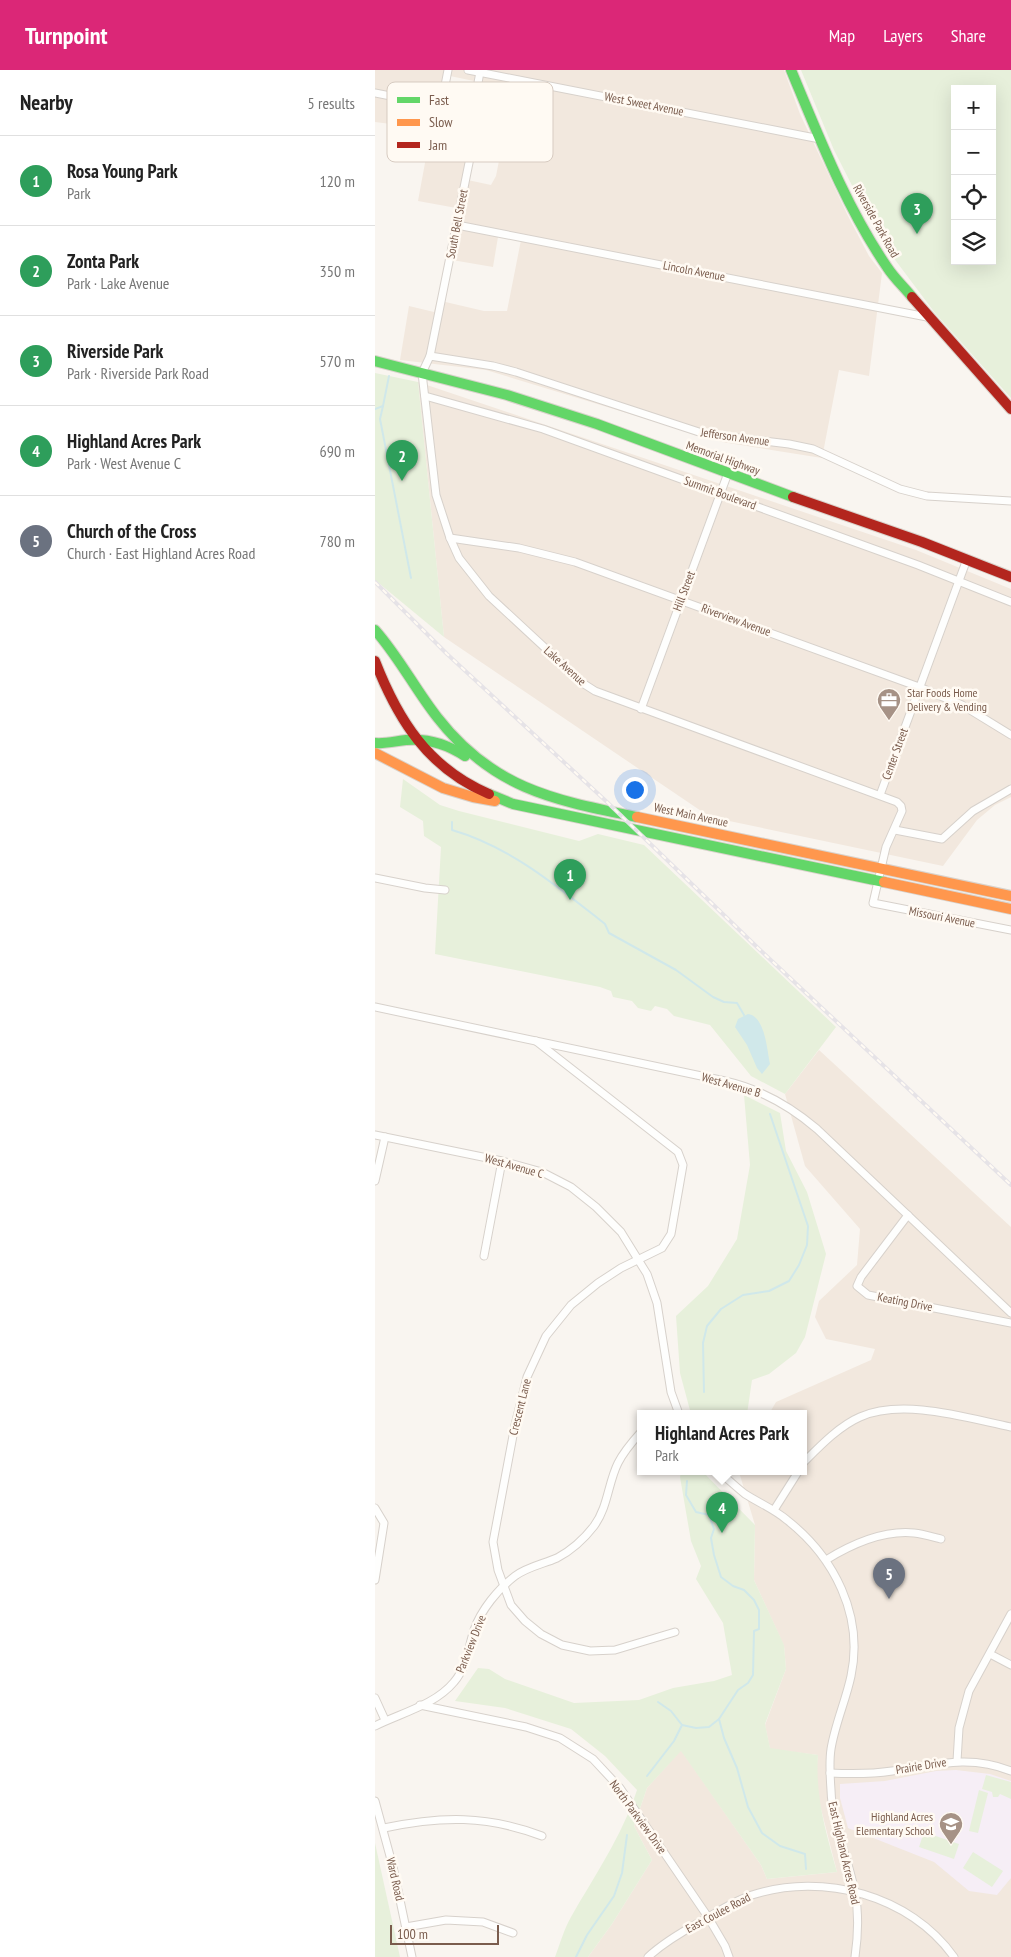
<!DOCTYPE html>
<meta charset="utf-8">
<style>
body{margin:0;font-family:"PT Sans Narrow",sans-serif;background:#f2f2f2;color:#222}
.controls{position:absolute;right:15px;top:15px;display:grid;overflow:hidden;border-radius:0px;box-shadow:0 5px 20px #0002}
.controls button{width:45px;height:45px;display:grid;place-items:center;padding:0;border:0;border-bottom:1px solid #e0e0e0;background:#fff;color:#222;font:25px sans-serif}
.scale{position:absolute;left:15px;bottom:12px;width:109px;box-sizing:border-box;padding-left:5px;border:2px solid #7a5c4d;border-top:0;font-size:14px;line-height:18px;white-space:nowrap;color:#7a5c4d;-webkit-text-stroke:4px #fffaf3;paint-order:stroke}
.you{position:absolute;left:259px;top:719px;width:18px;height:18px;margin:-12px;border:4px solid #fff;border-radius:50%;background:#1a73e8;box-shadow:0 0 0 8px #1a73e833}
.badge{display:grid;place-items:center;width:32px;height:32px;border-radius:50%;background:#db2777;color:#fff;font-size:16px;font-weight:700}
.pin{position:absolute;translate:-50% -41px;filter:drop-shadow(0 1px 2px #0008)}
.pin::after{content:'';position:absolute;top:26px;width:18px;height:15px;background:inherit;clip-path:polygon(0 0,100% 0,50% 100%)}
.popup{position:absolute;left:262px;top:1340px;width:170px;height:65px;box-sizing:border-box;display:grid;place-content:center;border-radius:0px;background:#fff;filter:drop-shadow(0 1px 4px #0005);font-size:16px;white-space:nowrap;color:#767676}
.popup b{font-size:19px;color:#222}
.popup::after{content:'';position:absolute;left:50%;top:100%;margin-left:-10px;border:10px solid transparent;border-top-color:#fff}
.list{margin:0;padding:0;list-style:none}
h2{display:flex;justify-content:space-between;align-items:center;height:65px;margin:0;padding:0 20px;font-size:21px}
h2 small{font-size:16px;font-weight:400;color:#767676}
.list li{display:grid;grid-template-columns:32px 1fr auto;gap:15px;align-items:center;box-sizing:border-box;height:90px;padding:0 20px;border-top:1px solid #e0e0e0}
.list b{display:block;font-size:19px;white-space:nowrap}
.list p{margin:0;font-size:16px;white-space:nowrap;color:#767676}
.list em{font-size:16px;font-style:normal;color:#767676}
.icon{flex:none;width:28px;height:28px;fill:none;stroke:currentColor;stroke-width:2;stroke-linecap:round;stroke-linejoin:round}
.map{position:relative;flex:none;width:636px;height:1887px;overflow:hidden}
header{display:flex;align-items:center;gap:30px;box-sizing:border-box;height:70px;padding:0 25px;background:#db2777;color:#fff}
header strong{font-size:24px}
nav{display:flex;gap:28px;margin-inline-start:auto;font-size:18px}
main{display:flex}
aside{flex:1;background:#fff}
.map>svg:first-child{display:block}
.residential{fill:#f2e8de}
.education{fill:#f6eef6}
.green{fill:#e7f0db;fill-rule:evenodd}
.water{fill:#d0e8ea}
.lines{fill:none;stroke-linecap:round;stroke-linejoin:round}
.stream{stroke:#d0e8ea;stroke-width:2}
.street-casing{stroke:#d7d1cb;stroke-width:9}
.fast-casing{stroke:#d9d2cb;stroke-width:12}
.slow-casing{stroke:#d9d2cb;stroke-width:12}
.jam-casing{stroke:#d9d2cb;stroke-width:12}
.street{stroke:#fefefd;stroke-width:7}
.fast{stroke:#63d668;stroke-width:10}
.slow{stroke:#ff974d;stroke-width:10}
.jam{stroke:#b3261e;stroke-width:10}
.rail-casing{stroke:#e6e3e7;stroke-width:4}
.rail{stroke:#fffaf3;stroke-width:2;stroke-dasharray:5.5;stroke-linecap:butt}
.labels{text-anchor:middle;stroke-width:5;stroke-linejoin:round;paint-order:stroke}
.street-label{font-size:12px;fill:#7a5c4d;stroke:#fffaf3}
.poi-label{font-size:12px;fill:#7a5c4d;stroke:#fffaf3;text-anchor:start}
.key{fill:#fffaf3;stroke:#d7cbc1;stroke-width:1}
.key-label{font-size:14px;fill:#7a5c4d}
</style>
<header>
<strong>Turnpoint</strong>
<nav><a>Map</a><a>Layers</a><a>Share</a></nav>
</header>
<main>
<aside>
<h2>Nearby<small>5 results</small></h2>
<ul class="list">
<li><span class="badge" style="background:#2e9e5b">1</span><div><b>Rosa Young Park</b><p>Park</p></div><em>120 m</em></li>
<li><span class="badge" style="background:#2e9e5b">2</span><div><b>Zonta Park</b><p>Park · Lake Avenue</p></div><em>350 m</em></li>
<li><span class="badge" style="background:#2e9e5b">3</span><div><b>Riverside Park</b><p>Park · Riverside Park Road</p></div><em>570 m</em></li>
<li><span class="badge" style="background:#2e9e5b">4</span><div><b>Highland Acres Park</b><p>Park · West Avenue C</p></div><em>690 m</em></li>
<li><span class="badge" style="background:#6b7280">5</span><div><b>Church of the Cross</b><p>Church · East Highland Acres Road</p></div><em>780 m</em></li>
</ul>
</aside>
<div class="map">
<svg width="636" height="1887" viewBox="0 0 636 1887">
<rect width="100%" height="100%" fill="#f9f5f0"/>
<g class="residential">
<polygon points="0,0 409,0 425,44 473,146 494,186 507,203 494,306 464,300 447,388 347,372 111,300 25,290 34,236 59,242 62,230 109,241 132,241 147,165 124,161 118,197 77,190 87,139 43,131 52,82 92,90 88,109 116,115 121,106 138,19 75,6 64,60 0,52"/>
<polygon points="43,312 541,480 636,519 636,727 620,735 602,750 568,796 335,747 69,567"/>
<polygon points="444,980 636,1157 636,1887 213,1887 237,1854 277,1790 259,1756 272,1718 306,1680 386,1795 392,1809 462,1802 443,1727 441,1704 443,1685 395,1679 390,1655 411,1599 409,1576 379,1510 380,1455 364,1402 428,1402 428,1344 394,1344 401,1332 496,1290 500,1279 451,1269 440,1247 444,1231 482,1195 485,1159 430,1096 410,1024"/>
</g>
<polygon class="education" points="581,1700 615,1704 636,1711 636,1808 622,1825 594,1821 559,1792 473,1758 465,1728 465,1714 510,1711 561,1701"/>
<g class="green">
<path d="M426 0H636V328L560 243 515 183 492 145 459 80ZM580 19H617V191H580Z"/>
<polygon points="0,303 43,312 69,567 0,510"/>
<polygon points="28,709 65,735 84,741 204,771 223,764 269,775 461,957 410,1024 376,1006 335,955 299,946 292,939 280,936 276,941 263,938 257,931 238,927 236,921 225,917 60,884 66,777 49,766 48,751 25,737"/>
<polygon points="369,1025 405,1043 411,1081 432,1122 451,1184 430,1267 421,1283 394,1304 377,1310 372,1344 316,1344 305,1303 301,1246 333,1216 362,1169 375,1095"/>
<path d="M306 1402H328L380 1455 379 1510 409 1575 411 1599 390 1654 395 1678 443 1685C440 1726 451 1763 462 1802L392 1809 386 1795 306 1681 272 1718 259 1756 277 1790 237 1854 213 1887H180C185 1874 189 1859 196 1847 220 1805 247 1766 262 1720L230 1686 196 1659 130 1638 80 1631 103 1598 114 1599 130 1609 199 1633 264 1630 298 1618 339 1611 357 1605 348 1553 321 1509 326 1496 316 1471 305 1407Z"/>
<polygon points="611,1705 636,1712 636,1729 625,1724 623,1727 618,1727 617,1722 607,1719"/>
<polygon points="604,1720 613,1723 603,1763 594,1761"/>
<polygon points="549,1762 584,1774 579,1789 544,1777"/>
<polygon points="0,1773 25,1887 0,1887"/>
<polygon points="598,1782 628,1801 617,1817 588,1798"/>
</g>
<path class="water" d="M373 944C390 946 392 980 395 994L387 1004 382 998 372 975 360 957 363 949Z"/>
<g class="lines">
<g class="stream">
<polyline points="8,336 5,349 36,508"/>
<polyline points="0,339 8,336 14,306"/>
<path d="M77 752V760C136 777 183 817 230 854L234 863 301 900 338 927 349 932 362 933 369 945"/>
<polyline points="329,1322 328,1273 332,1256 346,1239 368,1225 394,1221 414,1211 424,1195 432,1175 433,1156 395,1044"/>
<polyline points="312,1411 311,1425 321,1442 334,1445 339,1459 336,1468 339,1485 346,1507 358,1516 369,1520 379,1530 384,1540 384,1559 379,1561 378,1605 373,1613 363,1620 344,1649 349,1668 362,1698 373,1737 387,1763 405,1776 430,1784 431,1799"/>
<polyline points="283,1632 296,1641 307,1655 321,1658 334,1657 344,1649"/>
<polyline points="272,1706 299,1671 307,1655"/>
<polyline points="201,1887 212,1865 239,1826 247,1803 252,1765"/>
</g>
<g class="street-casing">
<g id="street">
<polyline points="93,0 445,69"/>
<polyline points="105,2 99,34 99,68 55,286 47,303 61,425 75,468 84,488 114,526 209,614 220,621 522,732 526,736 527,741 511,777 498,833 636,860"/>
<polyline points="0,23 66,36 73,0"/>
<polyline points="82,155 557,248"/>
<polyline points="55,286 118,296 141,302 330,364 414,374 438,379 525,419 552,426 636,431"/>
<polyline points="50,326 168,359 543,495 636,532"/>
<polyline points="75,468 144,478 200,492 544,617 587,635 636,665"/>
<polyline points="266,639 353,403"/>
<polyline points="505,725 592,489"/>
<polyline points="520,760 567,769 598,741 636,719"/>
<polyline points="0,808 50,818 70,820"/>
<path d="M0 937 350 1011C385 1019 415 1036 442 1059L636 1243"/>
<polyline points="161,971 303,1082 308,1095 296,1164 287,1178 246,1198 223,1213 196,1235 171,1266 152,1307 140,1355 118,1472 123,1500 136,1535 150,1551 166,1564 187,1575 215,1581 240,1580 300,1562"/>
<polyline points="0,1065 127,1091 167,1102 196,1117 221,1137 246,1162 272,1204 282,1233 296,1322 304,1344"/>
<polyline points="0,1111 10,1067"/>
<polyline points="533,1145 486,1207 482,1216 493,1225 636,1253"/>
<polyline points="109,1186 127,1091"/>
<path d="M428 1393C444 1377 464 1356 485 1347 528 1328 592 1348 636 1357"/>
<path d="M344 1402C353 1409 361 1417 370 1424 384 1433 399 1439 412 1450 459 1487 489 1545 476 1606 471 1630 460 1654 456 1679 454 1692 455 1706 456 1720 457 1755 474 1789 480 1823 484 1844 483 1866 480 1887"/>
<polyline points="0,1438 9,1453 0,1510"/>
<polyline points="399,1440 423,1402"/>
<path d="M451 1490C477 1474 509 1460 539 1463 548 1464 558 1467 566 1469"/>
<polyline points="615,1584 636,1595"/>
<polyline points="0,1628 10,1650"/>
<polyline points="45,1635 151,1657 185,1668 218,1689 245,1718 333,1847 350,1876 354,1887"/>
<path d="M0 1656C26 1643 60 1635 79 1612 92 1597 93 1578 99 1560 106 1540 123 1519 140 1506 152 1497 168 1494 182 1488 197 1480 209 1469 219 1456 233 1437 233 1413 243 1393 249 1381 257 1372 266 1362"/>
<polyline points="582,1691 584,1658 594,1621 636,1544"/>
<path d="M455 1703C476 1704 497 1704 517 1701 559 1695 595 1684 636 1701"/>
<polyline points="0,1731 18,1797 37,1887"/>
<path d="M9 1758C66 1746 112 1745 167 1766"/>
<polyline points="31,1857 71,1850 108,1852 138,1863"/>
<path d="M273 1887C288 1873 305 1863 323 1853 341 1843 358 1831 377 1825 448 1802 535 1825 579 1887"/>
</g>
</g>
<g class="fast-casing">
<g id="fast">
<path d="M416 0C444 67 471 137 512 197 519 208 529 217 537 227"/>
<polyline points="0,291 132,325 222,354 418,427"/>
<path d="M0 560C24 587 40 619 62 647 118 719 179 730 262 747"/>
<path d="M0 673C11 674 21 671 31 670 53 668 72 674 90 686"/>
<polyline points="114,724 138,734 509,812"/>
</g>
</g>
<g class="slow-casing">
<g id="slow">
<polyline points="0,683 68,718 98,727 120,731"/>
<polyline points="262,747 636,826"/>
<polyline points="509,812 636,839"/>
</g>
</g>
<g class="jam-casing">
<g id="jam">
<polyline points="537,227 636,339"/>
<polyline points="418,427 547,472 636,507"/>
<path d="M0 591C23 650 53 698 114 724"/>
</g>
</g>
<use href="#street" class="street"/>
<use href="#fast" class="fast"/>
<use href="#slow" class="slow"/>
<use href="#jam" class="jam"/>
<g class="rail-casing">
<polyline id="rail" points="0,512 72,584 232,732 383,878 636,1115"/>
</g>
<use href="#rail" class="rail"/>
</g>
<defs>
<g id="office-pin" transform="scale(1.25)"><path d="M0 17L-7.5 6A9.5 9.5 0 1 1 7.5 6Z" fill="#a69286" stroke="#fffaf3"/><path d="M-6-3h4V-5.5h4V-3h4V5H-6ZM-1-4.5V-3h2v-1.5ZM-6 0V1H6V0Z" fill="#fff"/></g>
<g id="school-pin" transform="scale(1.25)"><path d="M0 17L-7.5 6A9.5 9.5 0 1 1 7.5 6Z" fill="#a69286" stroke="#fffaf3"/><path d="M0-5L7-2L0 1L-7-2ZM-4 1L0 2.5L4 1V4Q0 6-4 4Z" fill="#fff"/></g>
</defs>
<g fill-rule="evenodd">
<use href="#office-pin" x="514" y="630"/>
<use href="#school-pin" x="576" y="1754"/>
</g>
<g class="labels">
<g class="street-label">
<text transform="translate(269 34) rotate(11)" y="4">West Sweet Avenue</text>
<text transform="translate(501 151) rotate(61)" y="4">Riverside Park Road</text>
<text transform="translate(82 154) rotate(-79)" y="4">South Bell Street</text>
<text transform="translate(319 201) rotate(11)" y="4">Lincoln Avenue</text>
<text transform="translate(360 367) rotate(8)" y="4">Jefferson Avenue</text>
<text transform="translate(348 388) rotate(20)" y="4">Memorial Highway</text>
<text transform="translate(345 423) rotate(20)" y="4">Summit Boulevard</text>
<text transform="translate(309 521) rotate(-69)" y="4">Hill Street</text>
<text transform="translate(361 550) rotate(20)" y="4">Riverview Avenue</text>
<text transform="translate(190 596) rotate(42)" y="4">Lake Avenue</text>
<text transform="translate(520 684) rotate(-70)" y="4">Center Street</text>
<text transform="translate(316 745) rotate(12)" y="4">West Main Avenue</text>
<text transform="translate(567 847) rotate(11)" y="4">Missouri Avenue</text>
<text transform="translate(356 1015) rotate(16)" y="4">West Avenue B</text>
<text transform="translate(139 1096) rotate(16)" y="4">West Avenue C</text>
<text transform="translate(530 1232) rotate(11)" y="4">Keating Drive</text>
<text transform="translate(145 1337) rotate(-76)" y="4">Crescent Lane</text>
<text transform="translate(96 1574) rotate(-68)" y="4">Parkview Drive</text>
<text transform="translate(546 1696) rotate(-9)" y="4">Prairie Drive</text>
<text transform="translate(263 1747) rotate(54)" y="4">North Parkview Drive</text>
<text transform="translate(469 1783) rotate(77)" y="4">East Highland Acres Road</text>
<text transform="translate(20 1809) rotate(77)" y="4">Ward Road</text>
<text transform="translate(343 1843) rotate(-28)" y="4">East Coulee Road</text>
</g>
<g class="poi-label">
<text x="532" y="627">Star Foods Home<tspan x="532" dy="14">Delivery &amp; Vending</tspan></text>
<text x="558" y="1751" text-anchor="end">Highland Acres<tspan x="558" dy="14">Elementary School</tspan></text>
</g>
</g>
<rect x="12" y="12" width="166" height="80" rx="8" class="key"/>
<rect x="22" y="27" width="23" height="6" fill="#63d668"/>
<rect x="22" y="49" width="23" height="7" fill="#ff974d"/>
<rect x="22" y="72" width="23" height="6" fill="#b3261e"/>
<g class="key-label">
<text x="54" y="35">Fast</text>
<text x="54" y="57">Slow</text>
<text x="54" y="80">Jam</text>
</g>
</svg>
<div class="controls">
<button>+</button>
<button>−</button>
<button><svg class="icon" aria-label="locate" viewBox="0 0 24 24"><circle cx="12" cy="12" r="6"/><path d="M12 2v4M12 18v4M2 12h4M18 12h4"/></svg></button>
<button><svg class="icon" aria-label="layers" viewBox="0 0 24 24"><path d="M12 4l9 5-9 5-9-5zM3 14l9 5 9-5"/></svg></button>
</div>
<div class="scale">100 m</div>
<div class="you"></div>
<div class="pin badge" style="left:195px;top:830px;background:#2e9e5b">1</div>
<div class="pin badge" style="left:27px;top:411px;background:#2e9e5b">2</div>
<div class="pin badge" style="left:542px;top:164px;background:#2e9e5b">3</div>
<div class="pin badge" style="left:347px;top:1463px;background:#2e9e5b">4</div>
<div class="popup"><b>Highland Acres Park</b>Park</div>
<div class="pin badge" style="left:514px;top:1529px;background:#6b7280">5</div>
</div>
</main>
